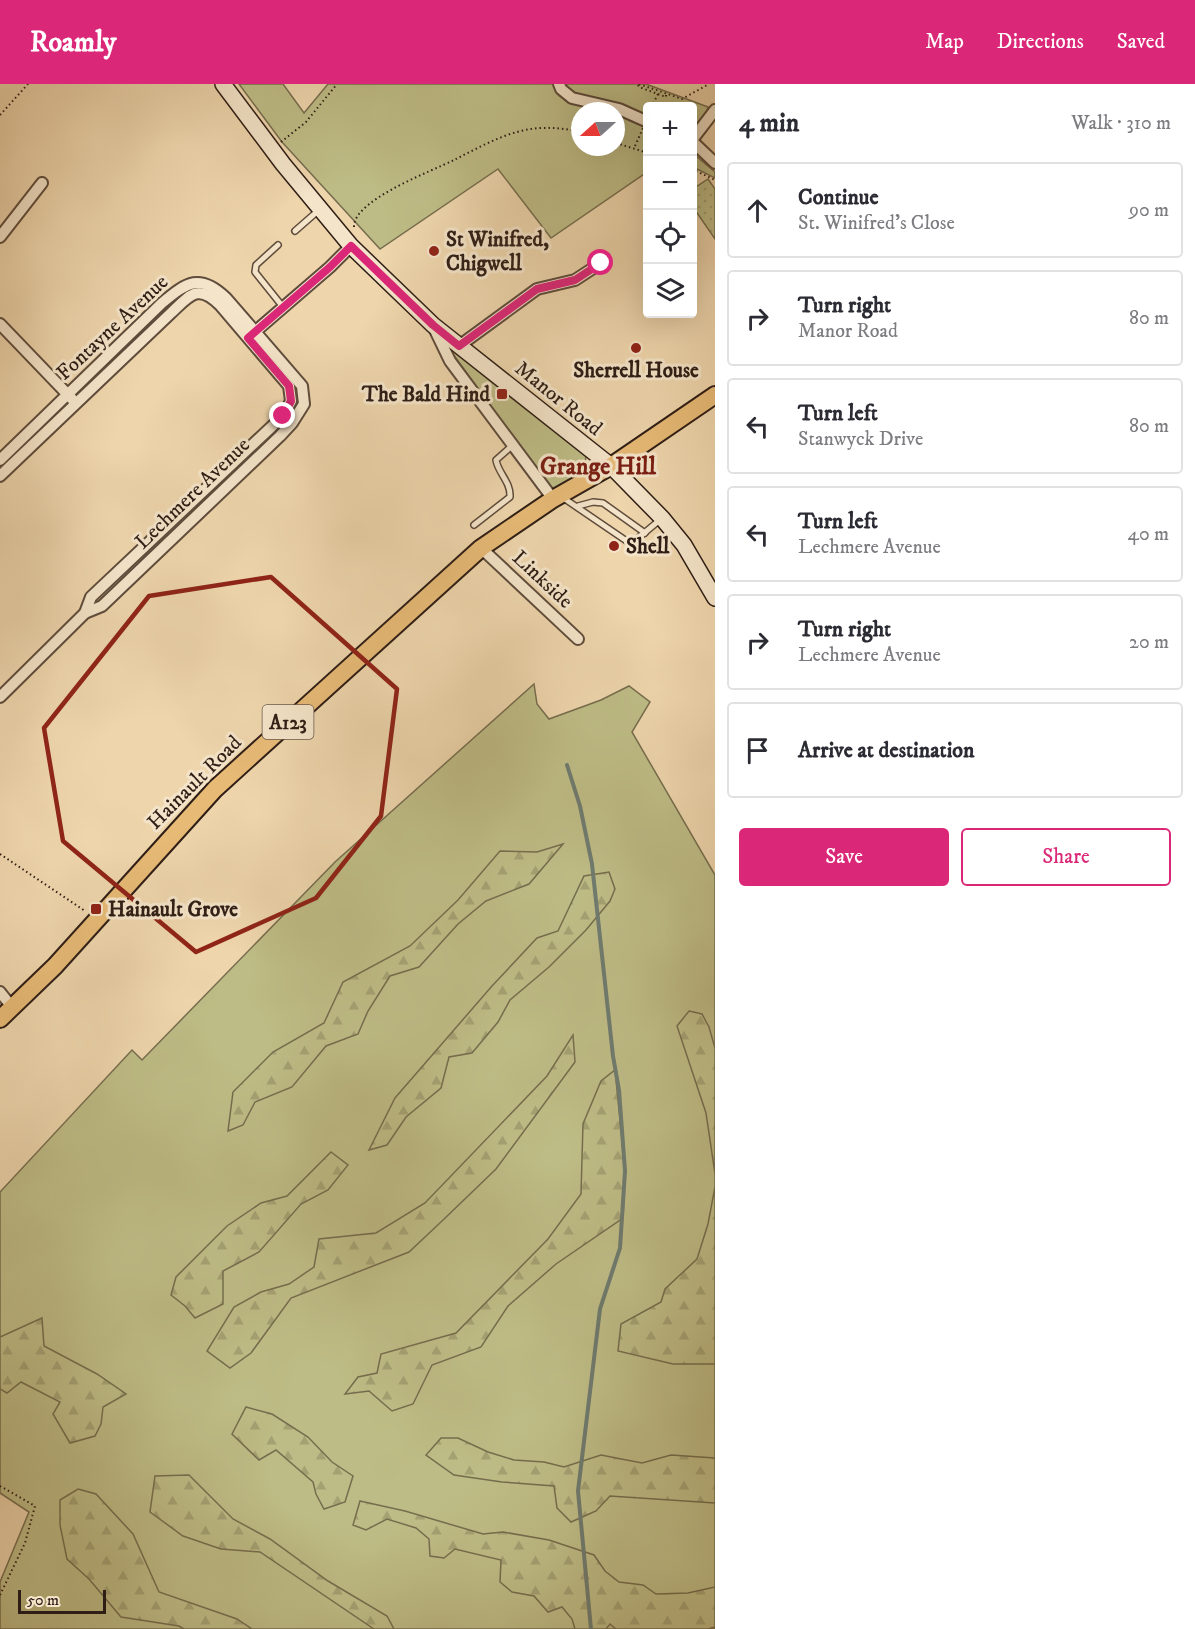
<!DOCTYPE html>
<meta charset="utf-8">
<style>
body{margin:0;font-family:"IM FELL DW Pica",serif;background:#f7f7f7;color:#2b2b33}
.controls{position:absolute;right:18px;top:18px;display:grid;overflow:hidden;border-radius:6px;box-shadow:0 6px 24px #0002}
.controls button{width:54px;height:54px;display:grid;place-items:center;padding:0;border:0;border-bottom:2px solid #e1e1e2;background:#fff;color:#2b2b33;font:30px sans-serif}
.compass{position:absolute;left:571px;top:18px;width:54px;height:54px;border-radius:50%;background:#fff;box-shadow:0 6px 24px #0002;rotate:249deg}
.scale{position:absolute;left:18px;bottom:15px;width:88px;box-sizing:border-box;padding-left:6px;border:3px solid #2f1e16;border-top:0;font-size:16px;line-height:21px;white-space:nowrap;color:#2f1e16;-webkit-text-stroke:4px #f4e4c9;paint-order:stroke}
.stop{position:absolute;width:18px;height:18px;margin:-14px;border:4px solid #db2777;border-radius:50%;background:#fff}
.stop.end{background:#db2777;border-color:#fff;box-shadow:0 2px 6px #0008}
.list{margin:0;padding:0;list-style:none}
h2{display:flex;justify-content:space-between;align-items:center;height:78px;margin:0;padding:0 24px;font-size:26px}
h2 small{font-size:20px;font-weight:400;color:#7c7c81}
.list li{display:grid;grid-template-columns:39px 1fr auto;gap:18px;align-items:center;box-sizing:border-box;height:96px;margin:0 12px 12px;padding:0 12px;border:2px solid #e1e1e2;border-radius:6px}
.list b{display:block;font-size:22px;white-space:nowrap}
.list p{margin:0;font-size:20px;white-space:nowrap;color:#7c7c81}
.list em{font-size:20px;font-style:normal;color:#7c7c81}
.actions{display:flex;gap:12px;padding:18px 24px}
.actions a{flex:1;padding:14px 0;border:2px solid #db2777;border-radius:6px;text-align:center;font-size:21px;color:#db2777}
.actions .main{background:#db2777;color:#fff}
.icon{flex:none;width:33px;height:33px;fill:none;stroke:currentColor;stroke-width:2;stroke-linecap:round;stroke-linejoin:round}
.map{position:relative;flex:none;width:715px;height:1545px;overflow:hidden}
header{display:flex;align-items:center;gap:36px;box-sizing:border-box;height:84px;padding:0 30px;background:#db2777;color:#fff}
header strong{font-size:28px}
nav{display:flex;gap:33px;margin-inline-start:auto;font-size:21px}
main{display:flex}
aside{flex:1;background:#fff}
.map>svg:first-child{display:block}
.grass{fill:#bebc86;stroke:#766d4e;stroke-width:1.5;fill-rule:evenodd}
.forest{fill:url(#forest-firs);stroke:#766d4e;stroke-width:1.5}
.garden{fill:url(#garden-dots);stroke:#766d4e;stroke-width:1.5}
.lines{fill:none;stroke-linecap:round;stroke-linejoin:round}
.stream{stroke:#6f7b6f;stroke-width:4}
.service-casing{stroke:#5f4c3c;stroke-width:8}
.minor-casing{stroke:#5f4c3c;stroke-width:14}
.secondary-casing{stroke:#2f1e16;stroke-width:18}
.primary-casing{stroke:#2f1e16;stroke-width:20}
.path{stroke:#2f1e16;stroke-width:2;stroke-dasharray:1.5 3;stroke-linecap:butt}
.service{stroke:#f4e4c9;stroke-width:5}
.minor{stroke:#f4e4c9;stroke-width:10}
.secondary{stroke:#f4e4c9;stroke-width:15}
.primary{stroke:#e7ba76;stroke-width:16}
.path-bridge{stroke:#2f1e16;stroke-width:2;stroke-dasharray:1.5 3;stroke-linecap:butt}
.route{stroke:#db2777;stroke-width:8}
.marked{fill:none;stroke:#8f2418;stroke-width:4.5;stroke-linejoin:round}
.poi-dot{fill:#8f2418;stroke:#f4e4c9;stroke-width:2}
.labels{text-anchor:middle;stroke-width:6;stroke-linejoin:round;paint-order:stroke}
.shield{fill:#f4e4c9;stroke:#6a594c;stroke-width:1.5}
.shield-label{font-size:20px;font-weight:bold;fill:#2f1e16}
.poi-label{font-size:21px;font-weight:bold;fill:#2f1e16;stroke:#f4e4c9;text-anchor:start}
.street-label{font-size:21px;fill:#2f1e16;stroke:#f4e4c9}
.quarter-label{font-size:24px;font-weight:bold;fill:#7a1f14;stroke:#f4e4c9}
</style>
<header>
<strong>Roamly</strong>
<nav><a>Map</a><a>Directions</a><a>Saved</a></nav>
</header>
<main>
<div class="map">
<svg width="715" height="1545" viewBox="0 0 715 1545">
<defs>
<pattern id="forest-firs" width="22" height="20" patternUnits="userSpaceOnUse" patternTransform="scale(1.5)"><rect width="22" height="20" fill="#bebc86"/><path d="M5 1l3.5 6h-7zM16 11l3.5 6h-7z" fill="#a4a173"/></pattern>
<pattern id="garden-dots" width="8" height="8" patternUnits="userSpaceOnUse" patternTransform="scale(1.5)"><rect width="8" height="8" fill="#bebc86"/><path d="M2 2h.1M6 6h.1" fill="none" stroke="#a4a173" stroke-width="1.8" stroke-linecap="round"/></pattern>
</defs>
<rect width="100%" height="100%" fill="#eed5ac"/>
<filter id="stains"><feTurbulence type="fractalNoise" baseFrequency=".00333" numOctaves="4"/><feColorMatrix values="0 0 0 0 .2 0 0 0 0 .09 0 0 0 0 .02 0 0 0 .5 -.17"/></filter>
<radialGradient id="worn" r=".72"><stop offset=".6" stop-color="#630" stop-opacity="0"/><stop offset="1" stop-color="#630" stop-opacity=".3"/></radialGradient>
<g class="grass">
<path d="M239 0H283L304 29 328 0H646L708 23 695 71 715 88V94L693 83 692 22H648L647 88 551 154 498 85 380 165 282 58ZM580 27H616V63H580Z"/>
<path d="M444 258 586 372C585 392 569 399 553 408Z"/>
<polygon points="534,600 537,620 549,635 601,616 629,602 650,618 632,648 715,791 715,1545 0,1545 0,1498 29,1428 0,1409 0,1108 132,966 142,976 335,778"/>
</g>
<g class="forest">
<polygon points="563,760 529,800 486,817 458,840 419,883 390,892 368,927 358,950 326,962 292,1003 255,1018 243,1041 228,1047 233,1008 273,968 324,939 343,898 410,862 458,816 500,767 537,768"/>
<polygon points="609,788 615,805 610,817 586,846 549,883 510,916 498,938 472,969 449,973 441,1004 406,1033 387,1061 369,1066 395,1014 492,902 537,854 558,847 584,792"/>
<polygon points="689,927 702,930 709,943 715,964 715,1090 706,1029 677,942"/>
<polygon points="573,951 575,978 496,1085 442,1137 409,1168 291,1214 251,1269 230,1284 207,1267 234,1223 261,1208 289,1200 314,1183 319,1155 376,1149 425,1119 547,992"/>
<polygon points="615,986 625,1087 623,1134 556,1180 508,1222 481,1263 432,1281 413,1320 392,1327 369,1307 345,1310 358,1293 377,1289 381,1270 456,1249 548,1155 581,1110 583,1040 601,997"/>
<polygon points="331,1068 348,1081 328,1106 301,1120 259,1168 223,1187 223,1220 195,1234 185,1222 171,1211 176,1193 227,1142 261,1119 287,1112"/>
<polygon points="715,1103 715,1280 673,1280 618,1267 621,1240 661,1218 665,1205 697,1175 708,1140"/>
<polygon points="42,1234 44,1262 97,1290 126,1310 103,1323 101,1340 95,1352 70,1359 53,1330 60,1318 21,1298 7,1309 0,1305 0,1253"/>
<polygon points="246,1323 272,1330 308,1353 332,1378 353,1392 345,1418 324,1425 316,1410 313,1398 276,1366 259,1376 232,1350"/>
<polygon points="441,1354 458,1354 488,1368 514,1376 544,1378 564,1383 601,1371 642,1379 671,1371 715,1374 715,1419 610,1412 596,1427 571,1438 557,1424 554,1402 502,1398 454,1391 426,1371"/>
<polygon points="189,1391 233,1435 270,1455 328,1497 387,1532 394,1545 374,1545 260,1468 221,1465 183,1452 150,1428 155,1392"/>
<polygon points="78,1405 96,1410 133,1450 159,1508 237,1535 252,1545 184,1545 179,1542 121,1533 89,1495 67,1475 60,1441 60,1416"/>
<polygon points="360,1417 405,1427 483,1450 503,1448 549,1456 594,1471 605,1487 619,1498 643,1501 656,1510 688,1509 715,1503 715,1543 708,1545 616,1545 610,1540 606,1545 575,1545 572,1535 562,1523 548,1528 534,1512 512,1508 500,1498 501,1476 455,1465 444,1474 430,1472 429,1455 416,1444 387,1435 366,1446 353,1441"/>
</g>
<polygon class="garden" points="708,95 715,105 715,155 693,123 693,105"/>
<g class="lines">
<polyline class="stream" points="567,681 580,722 592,780 613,972 619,1006 625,1087 620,1164 600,1225 578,1407 591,1545"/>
<g class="service-casing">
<g id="service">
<polyline points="295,147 319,126"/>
<polyline points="278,161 256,181 255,188 283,223"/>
<polyline points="562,413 631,460 661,435"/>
<polyline points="578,422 593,418 603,419 645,449"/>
<path d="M474 441 510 413C511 398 498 389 496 376L513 361"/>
</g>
</g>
<g class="minor-casing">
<g id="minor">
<polyline points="559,0 561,5 572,14 619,25 648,38"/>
<polyline points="692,56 715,26"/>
<polyline points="692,57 715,79"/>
<polyline points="0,153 42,99"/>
<polyline points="0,240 73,316"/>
<polyline points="435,246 450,277 553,415"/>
<polyline points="250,252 330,183 351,162"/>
<polyline points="459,262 537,205 575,196 601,179"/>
<path d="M0 376 162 219C187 198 200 189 226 214L302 302 304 320 292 339 280 352 102 522 85 529 0 613"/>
<path d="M0 392 171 229C190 211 198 199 220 221L289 302 291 317 283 332 91 513 85 529"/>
<polyline points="481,464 578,555"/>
<polyline points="0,908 12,923"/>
</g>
</g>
<g class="secondary-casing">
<polyline id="secondary" points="223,0 283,80 351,162 433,241 611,382 662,434 684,461 715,514"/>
</g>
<g class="primary-casing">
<polyline id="primary" points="0,935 55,882 215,705 481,464 553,415 611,382 715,311"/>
</g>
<g class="path">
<polyline points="639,0 682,15 709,0"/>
<polyline points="638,1 639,3 658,10 652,22"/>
<polyline points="658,10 666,13 666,10"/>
<polyline points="0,31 28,0"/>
<polyline points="281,58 306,38 337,0"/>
<polyline points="616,59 648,69"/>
<polyline points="692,85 715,96"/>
<path d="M354 143C354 138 356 134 359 130 378 107 427 89 454 76 474 66 495 54 517 48 538 42 559 43 580 48"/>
<polyline points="0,770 85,827"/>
<polyline points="0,1402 35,1422 25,1459 0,1511"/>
</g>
<use href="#service" class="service"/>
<use href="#minor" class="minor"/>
<use href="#secondary" class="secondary"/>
<use href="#primary" class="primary"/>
<polyline class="path-bridge" points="635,62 648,33"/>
</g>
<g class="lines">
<polyline class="route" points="283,332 291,317 289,302 248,254 330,183 351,162 433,241 459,262 537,205 575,196 601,179"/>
</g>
<path class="marked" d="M271 493 397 605 381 732 316 814 196 868 63 757 44 644 149 512Z"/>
<g class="poi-dot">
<circle cx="434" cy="167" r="6"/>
<circle cx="636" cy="264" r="6"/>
<rect x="496" y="304" width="12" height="12" rx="3"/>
<circle cx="614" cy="462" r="6"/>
<rect x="90" y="819" width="12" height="12" rx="3"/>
</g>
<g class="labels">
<rect class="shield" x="262.5" y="621" width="51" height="34" rx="4.5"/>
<g class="shield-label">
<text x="288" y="645">A123</text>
</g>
<g class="poi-label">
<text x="446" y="162">St Winifred,<tspan x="446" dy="24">Chigwell</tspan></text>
<text x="636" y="293" text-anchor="middle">Sherrell House</text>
<text x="490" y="317" text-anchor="end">The Bald Hind</text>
<text x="626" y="469">Shell</text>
<text x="108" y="832">Hainault Grove</text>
</g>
<g class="street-label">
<text transform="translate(112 243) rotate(-43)" y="7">Fontayne Avenue</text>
<text transform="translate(559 314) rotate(39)" y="7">Manor Road</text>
<text transform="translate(192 409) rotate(-44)" y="7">Lechmere Avenue</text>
<text transform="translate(543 495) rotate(43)" y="7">Linkside</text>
<text transform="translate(194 698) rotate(-45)" y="7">Hainault Road</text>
</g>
<g class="quarter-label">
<text x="598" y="390">Grange Hill</text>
</g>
</g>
<rect width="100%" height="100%" filter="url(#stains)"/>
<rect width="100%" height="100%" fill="url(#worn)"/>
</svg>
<div class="controls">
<button>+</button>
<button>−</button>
<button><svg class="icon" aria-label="locate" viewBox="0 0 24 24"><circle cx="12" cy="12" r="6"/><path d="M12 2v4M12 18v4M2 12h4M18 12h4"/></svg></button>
<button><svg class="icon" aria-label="layers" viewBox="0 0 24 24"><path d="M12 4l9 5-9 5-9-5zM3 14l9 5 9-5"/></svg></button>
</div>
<svg class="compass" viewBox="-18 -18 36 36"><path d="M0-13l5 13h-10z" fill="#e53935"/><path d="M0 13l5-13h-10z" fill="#7c7c81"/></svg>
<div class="scale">50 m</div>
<div class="stop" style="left:601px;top:179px"></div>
<div class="stop end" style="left:283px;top:332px"></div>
</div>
<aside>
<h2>4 min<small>Walk · 310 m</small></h2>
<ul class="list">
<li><svg class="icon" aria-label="ahead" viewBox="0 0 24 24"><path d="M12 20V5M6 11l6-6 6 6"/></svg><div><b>Continue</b><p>St. Winifred's Close</p></div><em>90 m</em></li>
<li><svg class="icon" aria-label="right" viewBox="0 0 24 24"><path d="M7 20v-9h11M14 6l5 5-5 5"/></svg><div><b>Turn right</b><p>Manor Road</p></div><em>80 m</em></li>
<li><svg class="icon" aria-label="left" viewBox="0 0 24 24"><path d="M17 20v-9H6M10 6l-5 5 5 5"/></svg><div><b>Turn left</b><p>Stanwyck Drive</p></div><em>80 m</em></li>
<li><svg class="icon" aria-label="left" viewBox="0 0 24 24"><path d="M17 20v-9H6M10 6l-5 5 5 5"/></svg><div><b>Turn left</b><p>Lechmere Avenue</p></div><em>40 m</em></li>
<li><svg class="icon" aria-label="right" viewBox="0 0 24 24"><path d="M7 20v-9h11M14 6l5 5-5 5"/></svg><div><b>Turn right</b><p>Lechmere Avenue</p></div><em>20 m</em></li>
<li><svg class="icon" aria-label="arrive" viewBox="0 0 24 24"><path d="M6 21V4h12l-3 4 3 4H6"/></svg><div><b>Arrive at destination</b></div></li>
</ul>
<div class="actions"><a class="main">Save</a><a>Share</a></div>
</aside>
</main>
